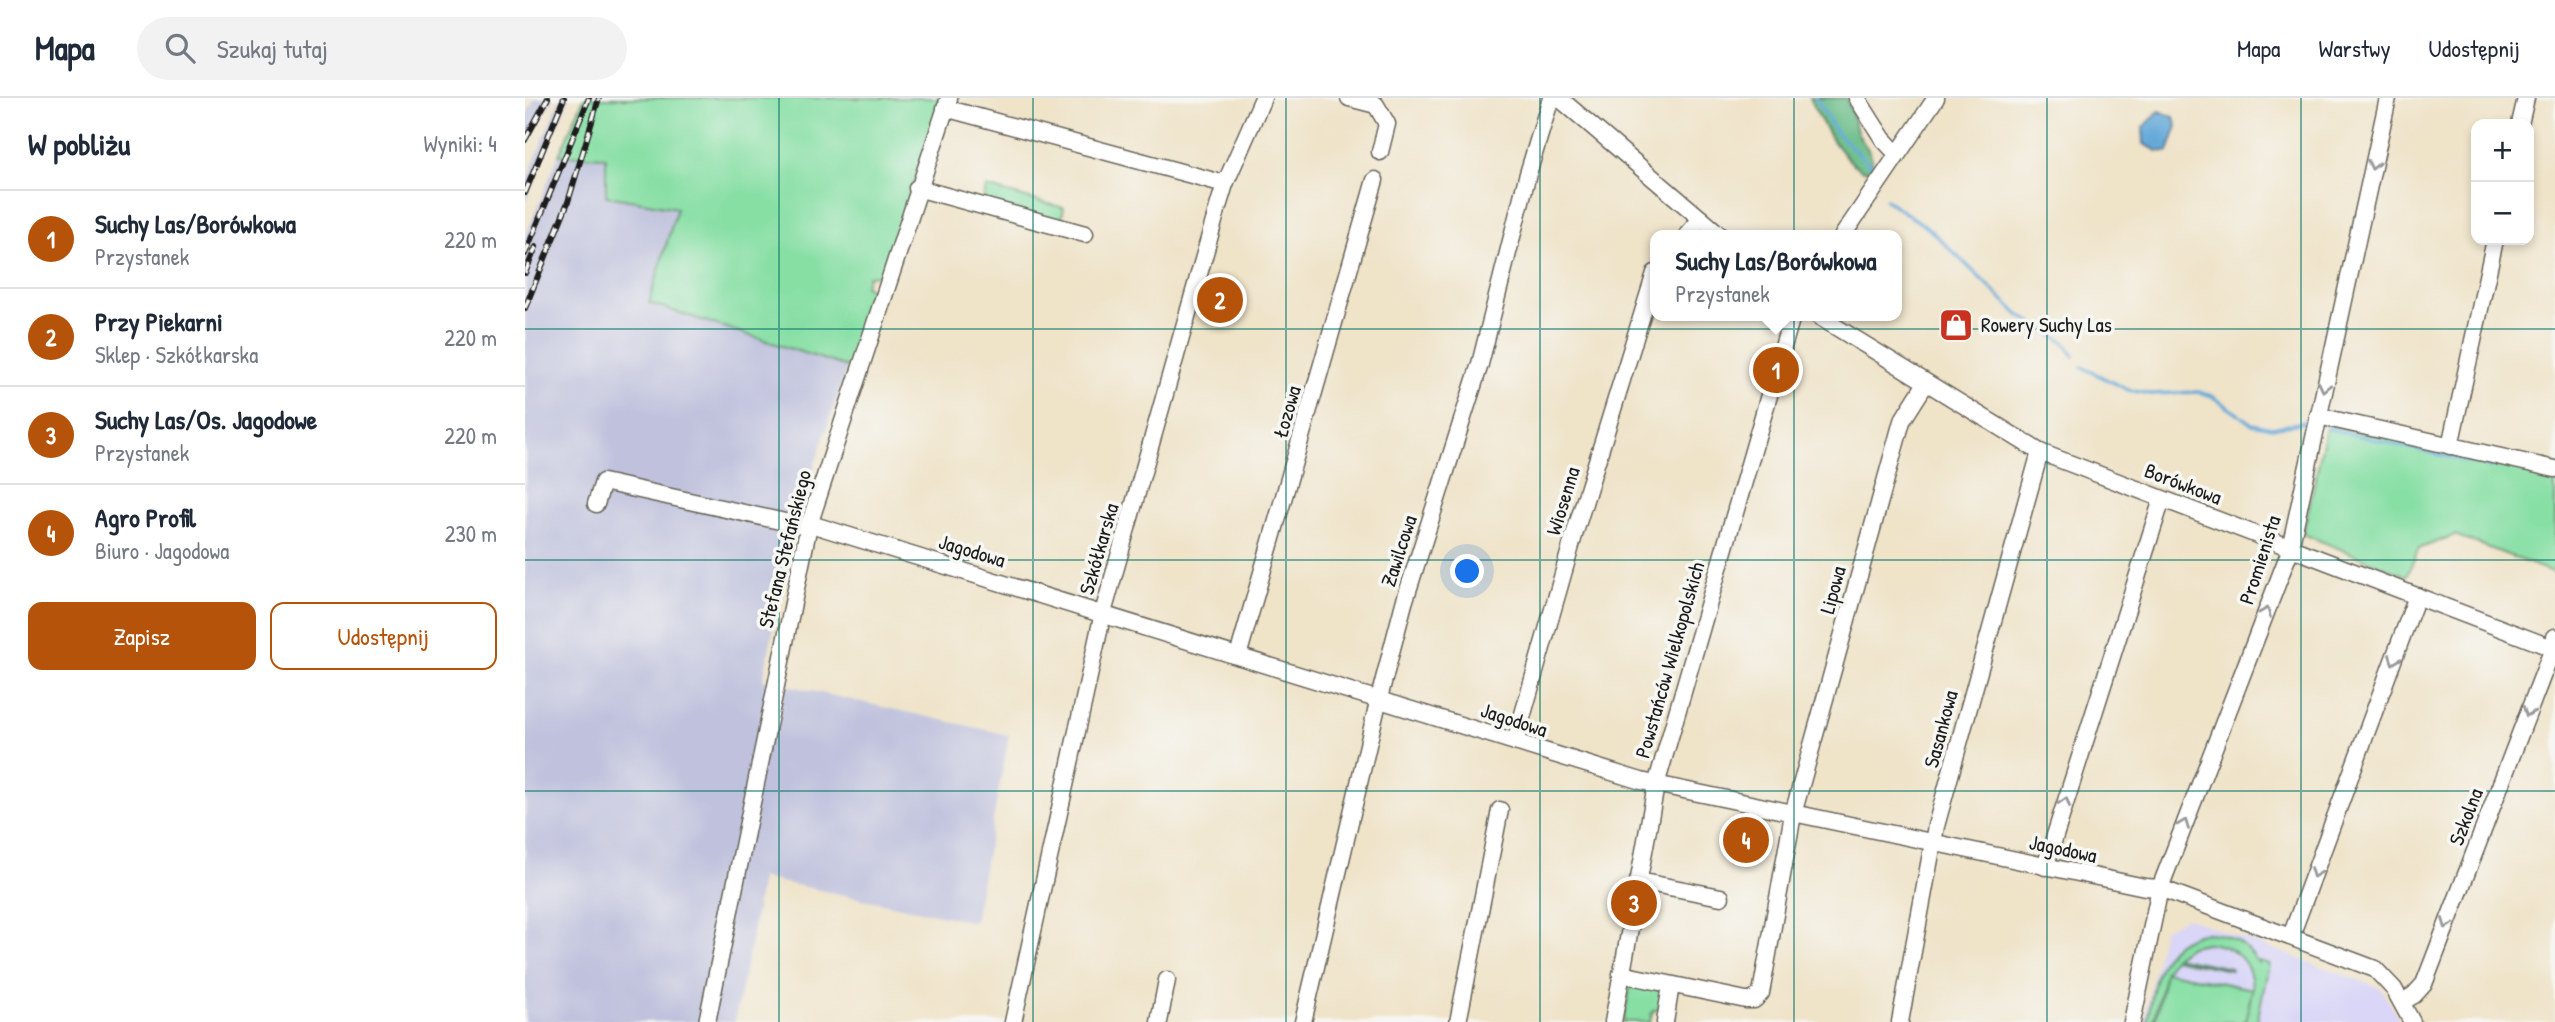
<!DOCTYPE html>
<html lang="pl">
<meta charset="utf-8">
<style>
body{margin:0;font-family:"Patrick Hand",sans-serif;background:#f2f2f3;color:#1f2937}
.controls{position:absolute;right:21px;top:21px;display:grid;overflow:hidden;border-radius:14px;box-shadow:0 4px 10px #0003}
.controls button{width:63px;height:63px;display:grid;place-items:center;padding:0;border:0;border-bottom:2px solid #e0e1e3;background:#fff;color:#1f2937;font:35px sans-serif}
.you{position:absolute;left:943px;top:474px;width:24px;height:24px;margin:-18px;border:5px solid #fff;border-radius:50%;background:#1a73e8;box-shadow:0 0 0 10px #1a73e833}
.badge{display:grid;place-items:center;width:46px;height:46px;border-radius:50%;background:#b45309;color:#fff;font-size:23px;font-weight:700}
.pin{position:absolute;translate:-50% -50%;border:4px solid #fff;box-shadow:0 2px 7px #0006}
.popup{position:absolute;left:1125px;top:132px;width:252px;height:91px;box-sizing:border-box;display:grid;place-content:center;border-radius:14px;background:#fff;filter:drop-shadow(0 2px 5px #0005);font-size:23px;white-space:nowrap;color:#747a83}
.popup b{font-size:26px;color:#1f2937}
.popup::after{content:'';position:absolute;left:50%;top:100%;margin-left:-14px;border:14px solid transparent;border-top-color:#fff}
.list{margin:0;padding:0;list-style:none}
h2{display:flex;justify-content:space-between;align-items:center;height:91px;margin:0;padding:0 28px;font-size:30px}
h2 small{font-size:23px;font-weight:400;color:#747a83}
.list li{display:grid;grid-template-columns:46px 1fr auto;gap:21px;align-items:center;box-sizing:border-box;height:98px;padding:0 28px;border-top:2px solid #e0e1e3}
.list b{display:block;font-size:26px;white-space:nowrap}
.list p{margin:0;font-size:23px;white-space:nowrap;color:#747a83}
.list em{font-size:23px;font-style:normal;color:#747a83}
.actions{display:flex;gap:14px;padding:21px 28px}
.actions a{flex:1;padding:16px 0;border:2px solid #b45309;border-radius:14px;text-align:center;font-size:24px;color:#b45309}
.actions .main{background:#b45309;color:#fff}
.icon{flex:none;width:38px;height:38px;fill:none;stroke:currentColor;stroke-width:2;stroke-linecap:round;stroke-linejoin:round}
.map{position:relative;flex:none;width:2030px;height:924px;overflow:hidden}
header{display:flex;align-items:center;gap:42px;box-sizing:border-box;height:98px;padding:0 35px;background:#fff;border-bottom:2px solid #e0e1e3}
header strong{font-size:33px}
nav{display:flex;gap:38px;margin-inline-start:auto;font-size:24px}
.search{width:490px;height:63px;background:#f2f2f3;display:flex;align-items:center;gap:18px;box-sizing:border-box;padding:0 24px;border-radius:38px;color:#747a83;font-size:26px}
main{display:flex}
aside{flex:1;background:#fff}
.map>svg:first-child{display:block}
.built{fill:#d9d6f7}
.industrial{fill:#c0c2dd}
.green{fill:#87dfa4;stroke:#527e60;stroke-width:2;fill-rule:evenodd}
.forest{fill:#6dbe8a;stroke:#446d53;stroke-width:2}
.water{fill:#64a8d9;stroke:#40627a;stroke-width:2}
.lines{fill:none;stroke-linecap:round;stroke-linejoin:round}
.stream{stroke:#64a8d9;stroke-width:3.5}
.minor-casing{stroke:#666258;stroke-width:19}
.minor{stroke:#fff;stroke-width:16}
.rail-casing{stroke:#1c1c1c;stroke-width:6}
.rail{stroke:#f6f6f2;stroke-width:3.5;stroke-dasharray:10;stroke-linecap:butt}
.oneway{stroke:#999}
.grid{fill:none;stroke:#0f766e;stroke-width:2;stroke-opacity:0.55}
.labels{text-anchor:middle;stroke-width:7;stroke-linejoin:round;paint-order:stroke}
.poi-label{font-size:21px;fill:#1c1c1c;stroke:#f6f6f2;text-anchor:start}
.street-label{font-size:21px;fill:#1c1c1c;stroke:#f6f6f2}
</style>
<header>
<strong>Mapa</strong>
<div class="search"><svg class="icon" aria-label="search" viewBox="0 0 24 24"><circle cx="10" cy="10" r="6"/><path d="M15 15l6 6"/></svg>Szukaj tutaj</div>
<nav><a>Mapa</a><a>Warstwy</a><a>Udostępnij</a></nav>
</header>
<main>
<aside>
<h2>W pobliżu<small>Wyniki: 4</small></h2>
<ul class="list">
<li><span class="badge">1</span><div><b>Suchy Las/Borówkowa</b><p>Przystanek</p></div><em>220 m</em></li>
<li><span class="badge">2</span><div><b>Przy Piekarni</b><p>Sklep · Szkółkarska</p></div><em>220 m</em></li>
<li><span class="badge">3</span><div><b>Suchy Las/Os. Jagodowe</b><p>Przystanek</p></div><em>220 m</em></li>
<li><span class="badge">4</span><div><b>Agro Profil</b><p>Biuro · Jagodowa</p></div><em>230 m</em></li>
</ul>
<div class="actions"><a class="main">Zapisz</a><a>Udostępnij</a></div>
</aside>
<div class="map">
<svg width="2030" height="924" viewBox="0 0 2030 924">
<rect width="100%" height="100%" fill="#f6f6f2"/>
<filter id="ink" filterUnits="userSpaceOnUse"><feTurbulence type="fractalNoise" baseFrequency=".0143" numOctaves="2"/><feDisplacementMap in="SourceGraphic" scale="14" xChannelSelector="R" yChannelSelector="G"/><feConvolveMatrix kernelMatrix="1 2 1 2 8 2 1 2 1" color-interpolation-filters="sRGB"/></filter>
<filter id="wash" filterUnits="userSpaceOnUse"><feTurbulence type="fractalNoise" baseFrequency=".00686" numOctaves="4" result="noise"/><feDisplacementMap in="SourceGraphic" scale="28" xChannelSelector="R" yChannelSelector="G"/><feGaussianBlur stdDeviation="1.57" result="paint"/><feColorMatrix in="noise" values="0 0 0 0 0 0 0 0 0 0 0 0 0 0 0 0 0 1.4 0 .05"/><feComposite in="paint" operator="in"/></filter>
<g filter="url(#wash)">
<rect width="100%" height="100%" fill="#efe3c8"/>
<polygon class="built" points="1659,819 1855,890 1873,918 1871,924 1619,924 1638,831 1658,822"/>
<g class="industrial">
<polygon points="10,0 28,0 0,52 0,19"/>
<polygon points="35,0 44,0 0,105 0,86"/>
<polygon points="34,57 81,59 81,98 152,110 125,205 322,269 277,406 267,412 261,438 266,446 238,582 484,637 449,824 236,780 225,849 209,924 0,924 0,139"/>
</g>
<g class="green">
<polygon points="59,0 418,0 360,173 354,177 343,178 340,188 348,193 350,205 330,265 322,269 124,205 152,110 81,98 81,59 34,57"/>
<polygon points="461,89 539,110 536,124 458,104"/>
<polygon points="1808,327 2030,377 2030,475 1930,437 1893,451 1882,478 1778,436 1801,331"/>
<path d="M1677 835C1701 834 1720 844 1733 865L1734 863 1744 866 1732 924H1721L1727 892 1720 924H1630L1640 874 1628 924H1622C1630 885 1630 845 1677 835ZM1682 845C1709 847 1727 864 1727 891L1640 873 1648 861 1706 872V870L1650 859 1665 848Z"/>
<polygon points="1106,885 1136,890 1140,899 1139,908 1127,914 1125,924 1098,924"/>
</g>
<path class="forest" d="M1285 0H1321C1327 11 1328 22 1332 33 1338 51 1348 48 1347 70L1338 73C1314 58 1296 25 1285 0Z"/>
<polygon class="water" points="1634,13 1649,19 1652,28 1643,54 1633,53 1619,46 1618,30"/>
<g class="lines">
<g class="stream">
<polyline points="1291,0 1311,34 1350,71"/>
<polyline points="1361,102 1402,129 1494,217 1539,244 1549,258"/>
<polyline points="1557,269 1603,292 1626,296 1673,294 1687,298 1727,326 1747,330 1779,324"/>
<polyline points="1801,330 1966,369"/>
</g>
</g>
</g>
<g filter="url(#ink)">
<g class="lines">
<g class="minor-casing">
<g id="minor">
<polyline points="824,0 851,7 862,26 855,54"/>
<polyline points="1034,0 1195,137"/>
<polyline points="1332,0 1358,41 1372,56"/>
<polyline points="420,10 700,86"/>
<polyline points="1995,26 2001,0"/>
<polyline points="392,90 560,136"/>
<polyline points="1162,137 1176,121"/>
<polyline points="1318,137 1411,0"/>
<polyline points="1293,218 1515,354 2030,551"/>
<polyline points="1793,318 2030,371"/>
<polyline points="1925,348 1970,142"/>
<polyline points="71,406 78,384 278,428 289,427 1116,683 1620,789 1635,790 1850,871 1869,891 1887,924"/>
<polyline points="713,558 850,82"/>
<polyline points="990,644 1050,434 1130,175"/>
<polyline points="1520,769 1637,401"/>
<polyline points="1113,783 1196,799"/>
<polyline points="1766,838 1892,498"/>
<polyline points="1096,876 1221,902 1229,902 1236,895 1268,716 1377,323 1401,285"/>
<polyline points="1877,904 1889,897 1899,886 2028,550 2030,539"/>
<polyline points="182,924 284,427 424,0"/>
<polyline points="488,924 578,515 693,109 700,86 738,0"/>
<polyline points="634,924 642,882"/>
<polyline points="778,924 854,600 879,505 955,266 1002,79 1026,0"/>
<polyline points="933,924 975,712"/>
<polyline points="1088,924 1131,687 1267,218"/>
<polyline points="1140,924 1146,887"/>
<polyline points="1375,924 1411,728 1515,354"/>
<polyline points="1607,924 1635,790 1764,455 1863,0"/>
</g>
</g>
<use href="#minor" class="minor"/>
<g class="rail-casing">
<g id="rail">
<polyline points="0,42 23,0"/>
<polyline points="0,95 39,0"/>
<polyline points="0,156 64,0"/>
<polyline points="0,175 11,149"/>
<polyline points="0,210 43,104 74,0"/>
</g>
</g>
<use href="#rail" class="rail"/>
</g>
<defs><path id="oneway-chevron" d="M-2-3.5L2.5 0L-2 3.5" fill="none" stroke-width="1.6" stroke-linecap="round" stroke-linejoin="round" transform="scale(1.75)"/></defs>
<g class="oneway">
<use href="#oneway-chevron" transform="translate(1848 67) rotate(102)"/>
<use href="#oneway-chevron" transform="translate(1799 289) rotate(102)"/>
<use href="#oneway-chevron" transform="translate(1741 514) rotate(-69)"/>
<use href="#oneway-chevron" transform="translate(1869 562) rotate(110)"/>
<use href="#oneway-chevron" transform="translate(2003 614) rotate(111)"/>
<use href="#oneway-chevron" transform="translate(1540 704) rotate(-73)"/>
<use href="#oneway-chevron" transform="translate(1659 726) rotate(-69)"/>
<use href="#oneway-chevron" transform="translate(1790 775) rotate(111)"/>
<use href="#oneway-chevron" transform="translate(1922 826) rotate(111)"/>
</g>
</g>
<path class="grid" d="M254 0V924M508 0V924M761 0V924M1015 0V924M1269 0V924M1522 0V924M1776 0V924M0 231H2030M0 462H2030M0 693H2030"/>
<defs>
<g id="shop-square" transform="scale(1.75)"><rect x="-9" y="-9" width="18" height="18" rx="4" fill="#c8321e" stroke="#f6f6f2"/><path d="M-5-2.5h2.3a2.7 3.5 0 0 1 5.4 0H5L5.5 6h-11ZM-1.5-2.5h3a1.5 2.3 0 0 0-3 0Z" fill="#fff"/></g>
</defs>
<g fill-rule="evenodd">
<use href="#shop-square" x="1431" y="227"/>
</g>
<g class="labels">
<g class="poi-label">
<text x="1456" y="234">Rowery Suchy Las</text>
</g>
<g class="street-label">
<text transform="translate(762 314) rotate(-74)" y="7">Łozowa</text>
<text transform="translate(1658 386) rotate(21)" y="7">Borówkowa</text>
<text transform="translate(1038 403) rotate(-73)" y="7">Wiosenna</text>
<text transform="translate(260 451) rotate(-76)" y="7">Stefana Stefańskiego</text>
<text transform="translate(574 451) rotate(-74)" y="7">Szkółkarska</text>
<text transform="translate(447 453) rotate(17)" y="7">Jagodowa</text>
<text transform="translate(874 453) rotate(-72)" y="7">Zawilcowa</text>
<text transform="translate(1735 462) rotate(-72)" y="7">Promienista</text>
<text transform="translate(1308 492) rotate(-75)" y="7">Lipowa</text>
<text transform="translate(1145 562) rotate(-74)" y="7">Powstańców Wielkopolskich</text>
<text transform="translate(989 622) rotate(18)" y="7">Jagodowa</text>
<text transform="translate(1416 631) rotate(-75)" y="7">Sasankowa</text>
<text transform="translate(1941 719) rotate(-69)" y="7">Szkolna</text>
<text transform="translate(1538 751) rotate(12)" y="7">Jagodowa</text>
</g>
</g>
</svg>
<div class="controls">
<button>+</button>
<button>−</button>
</div>
<div class="you"></div>
<div class="pin badge" style="left:1251px;top:272px">1</div>
<div class="popup"><b>Suchy Las/Borówkowa</b>Przystanek</div>
<div class="pin badge" style="left:695px;top:202px">2</div>
<div class="pin badge" style="left:1109px;top:805px">3</div>
<div class="pin badge" style="left:1221px;top:742px">4</div>
</div>
</main>
